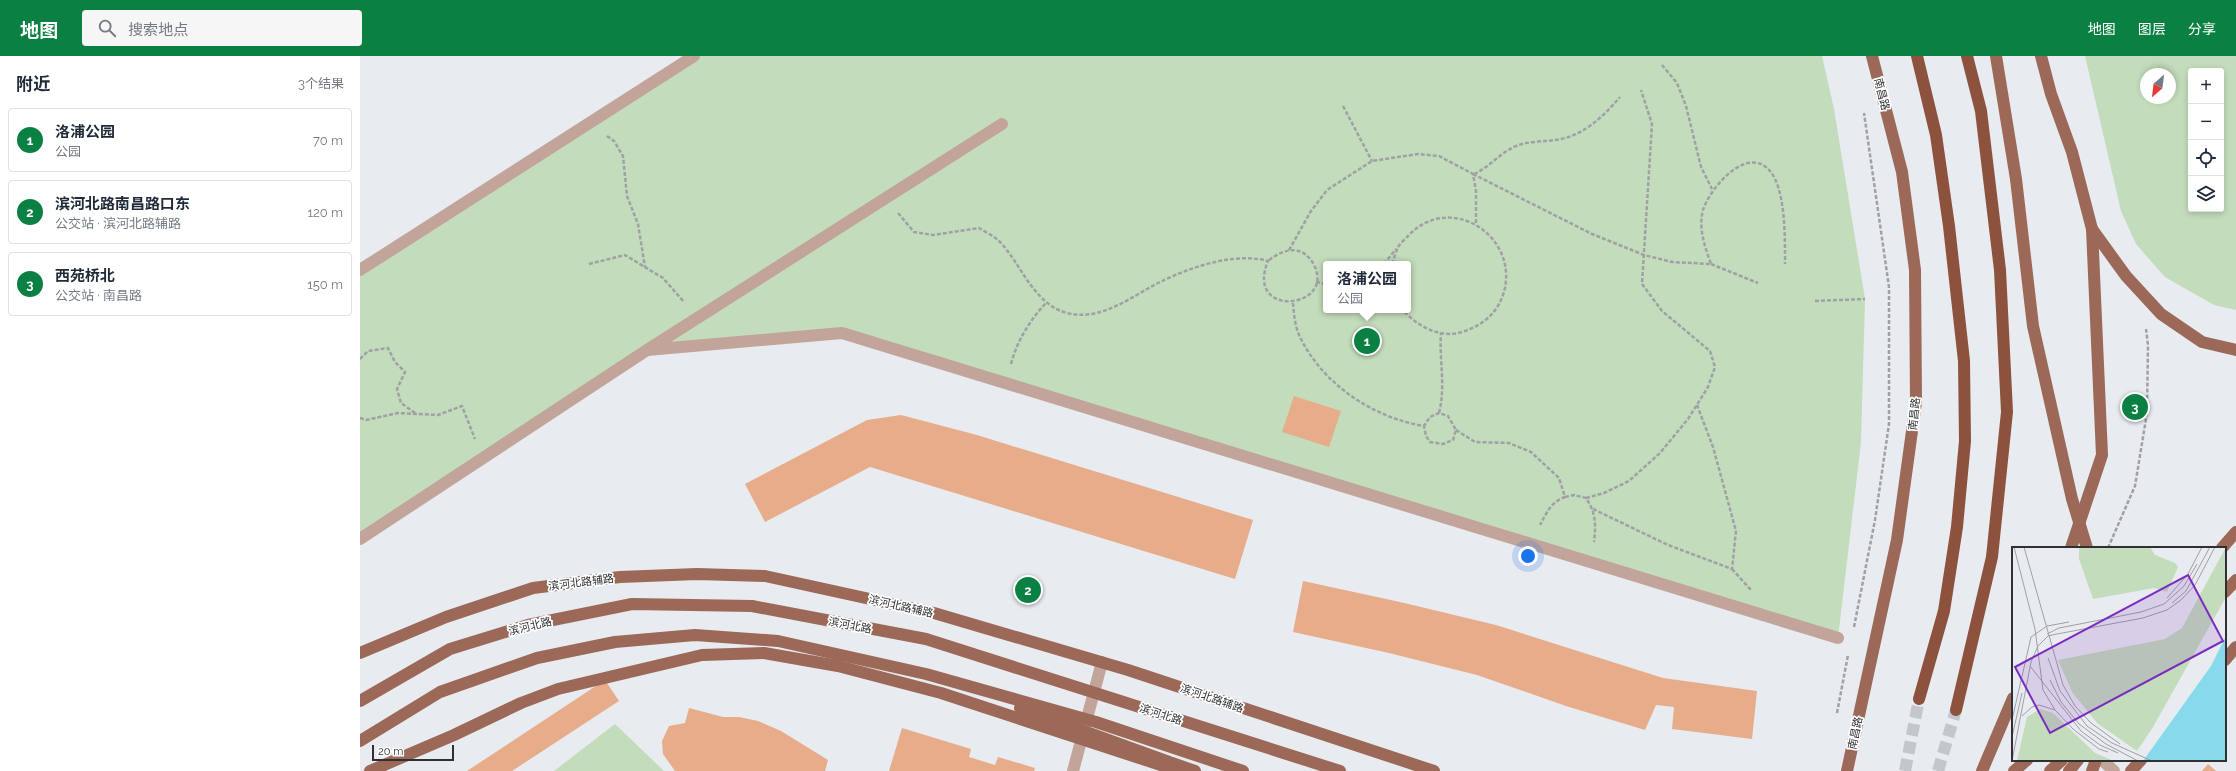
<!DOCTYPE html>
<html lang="zh">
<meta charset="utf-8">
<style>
body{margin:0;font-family:Raleway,"Noto Sans SC",sans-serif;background:#f6f6f7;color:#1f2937}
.controls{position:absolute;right:12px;top:12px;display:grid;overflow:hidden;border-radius:4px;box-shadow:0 2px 6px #0003}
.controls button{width:36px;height:36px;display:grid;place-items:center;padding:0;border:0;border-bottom:1px solid #e0e1e3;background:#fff;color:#1f2937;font:20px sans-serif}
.compass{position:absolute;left:1780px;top:12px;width:36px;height:36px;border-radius:50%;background:#fff;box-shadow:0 2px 6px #0003;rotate:208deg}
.scale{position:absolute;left:12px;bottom:10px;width:82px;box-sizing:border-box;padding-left:4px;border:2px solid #2f3032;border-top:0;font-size:11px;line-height:14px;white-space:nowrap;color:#2f3032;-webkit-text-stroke:3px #fff;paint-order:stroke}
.you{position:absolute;left:1168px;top:500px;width:14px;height:14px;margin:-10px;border:3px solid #fff;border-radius:50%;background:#1a73e8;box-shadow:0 0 0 6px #1a73e833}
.badge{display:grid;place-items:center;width:26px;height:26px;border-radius:50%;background:#0b8043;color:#fff;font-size:13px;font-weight:700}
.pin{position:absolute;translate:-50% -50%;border:2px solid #fff;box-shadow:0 1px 4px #0006}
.popup{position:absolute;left:963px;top:205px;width:88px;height:52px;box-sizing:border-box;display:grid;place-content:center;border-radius:4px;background:#fff;filter:drop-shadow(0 1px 3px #0005);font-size:13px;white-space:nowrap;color:#747a83}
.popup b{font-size:15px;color:#1f2937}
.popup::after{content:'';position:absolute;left:50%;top:100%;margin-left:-8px;border:8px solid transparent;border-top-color:#fff}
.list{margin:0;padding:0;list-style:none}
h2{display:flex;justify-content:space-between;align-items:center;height:52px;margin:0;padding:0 16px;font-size:17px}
h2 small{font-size:13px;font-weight:400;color:#747a83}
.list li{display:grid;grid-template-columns:26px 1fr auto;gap:12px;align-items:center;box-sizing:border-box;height:64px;margin:0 8px 8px;padding:0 8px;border:1px solid #e0e1e3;border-radius:4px}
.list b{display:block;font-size:15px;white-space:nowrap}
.list p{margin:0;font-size:13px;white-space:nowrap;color:#747a83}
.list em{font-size:13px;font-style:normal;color:#747a83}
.icon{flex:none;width:22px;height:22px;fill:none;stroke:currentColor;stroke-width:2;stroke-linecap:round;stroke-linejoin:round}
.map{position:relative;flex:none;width:1876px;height:715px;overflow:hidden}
header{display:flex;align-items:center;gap:24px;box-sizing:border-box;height:56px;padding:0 20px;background:#0b8043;color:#fff}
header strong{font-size:19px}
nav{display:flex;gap:22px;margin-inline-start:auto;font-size:14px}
.search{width:280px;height:36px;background:#f6f6f7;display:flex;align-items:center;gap:10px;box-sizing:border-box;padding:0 14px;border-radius:4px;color:#747a83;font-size:15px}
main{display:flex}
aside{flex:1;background:#fff}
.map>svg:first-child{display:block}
.green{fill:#c3dcbb;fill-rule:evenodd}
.building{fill:#e7ac89}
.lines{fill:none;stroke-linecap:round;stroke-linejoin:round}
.highway-tunnel{stroke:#c3c6ca;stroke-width:12;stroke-dasharray:12 6;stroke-linecap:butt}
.path{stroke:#9fa1a5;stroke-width:2.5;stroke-dasharray:4 2;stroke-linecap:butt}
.minor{stroke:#c2a49a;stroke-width:12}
.major{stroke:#9c6857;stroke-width:12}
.highway{stroke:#8d523e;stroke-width:12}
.major-bridge{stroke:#9c6857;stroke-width:12}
.labels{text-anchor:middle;stroke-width:3.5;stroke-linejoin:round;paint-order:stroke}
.street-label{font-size:11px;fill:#2f3032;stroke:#fff}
.inset-road{fill:none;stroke:#9ea0a4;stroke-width:1}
.view{fill:#7b2cbf;fill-opacity:0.15;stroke:#7b2cbf;stroke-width:2}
.inset-edge{fill:none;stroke:#2f3032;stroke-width:2}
</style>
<header>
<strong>地图</strong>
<div class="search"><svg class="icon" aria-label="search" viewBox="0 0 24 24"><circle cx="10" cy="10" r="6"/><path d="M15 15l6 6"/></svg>搜索地点</div>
<nav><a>地图</a><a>图层</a><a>分享</a></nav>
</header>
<main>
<aside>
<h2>附近<small>3个结果</small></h2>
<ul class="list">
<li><span class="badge">1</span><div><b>洛浦公园</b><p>公园</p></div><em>70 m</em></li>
<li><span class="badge">2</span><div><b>滨河北路南昌路口东</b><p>公交站 · 滨河北路辅路</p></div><em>120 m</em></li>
<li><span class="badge">3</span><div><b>西苑桥北</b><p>公交站 · 南昌路</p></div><em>150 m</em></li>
</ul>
</aside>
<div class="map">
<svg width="1876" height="715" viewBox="0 0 1876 715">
<rect width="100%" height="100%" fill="#e8ebf0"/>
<g class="green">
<path d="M334 0H1462L1474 53 1505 243 1501 386 1478 582 482 277 287 294 0 483V214ZM966 208H1048V254H966Z"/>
<path d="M1725 0H1876V254L1854 249 1805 221 1776 188 1761 155ZM1831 15H1861V153H1831ZM1786 18H1810V42H1786Z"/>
<polygon points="255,668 304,715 194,715"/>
</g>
<g class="building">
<polygon points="934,340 981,355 969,391 922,376"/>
<polygon points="541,359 617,379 893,464 875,523 510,411 405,466 385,428 507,364"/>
<polygon points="943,525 1040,546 1136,569 1303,622 1397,635 1392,683 1312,673 1314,651 1296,649 1285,674 1206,650 1117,619 1029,597 933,576"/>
<polygon points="245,624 259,645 152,715 107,715"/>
<polygon points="329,652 363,661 379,661 398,665 421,675 468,704 465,715 315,715 303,698 302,685 309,670 325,667"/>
<polygon points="542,672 611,693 609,701 635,709 638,701 675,712 674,715 529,715"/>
<polygon points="1848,708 1856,715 1842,715"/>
</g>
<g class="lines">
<g class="highway-tunnel">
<polyline points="1545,715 1559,643"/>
<polyline points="1578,715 1596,654"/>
</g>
<g class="path">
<polyline points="1302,9 1317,27 1326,50 1341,111 1352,133"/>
<polyline points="983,50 1012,105"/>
<polyline points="247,80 254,85 263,100 267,140 278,168 285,211"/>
<path d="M1113 118 1232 178 1284 199 1312 206 1351 208C1345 191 1338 172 1343 154 1350 132 1387 88 1410 115 1426 134 1425 184 1425 208"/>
<path d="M1114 118C1128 112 1138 99 1152 92 1164 85 1181 86 1195 84 1222 81 1243 61 1260 41"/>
<path d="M538 157 554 176 573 179 619 172C625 176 634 180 639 185 661 207 673 248 707 257 741 266 772 240 800 226 831 211 874 196 908 205 884 263 976 253 954 209 943 188 924 192 908 205"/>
<polyline points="929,194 951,155 967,134 1012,105 1058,98 1079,100 1113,118 1116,135 1116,168"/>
<polyline points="229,208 265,199 303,222 324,246"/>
<polyline points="1024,208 1036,193"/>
<path d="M1032 208C1034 202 1036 196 1038 191 1041 187 1045 183 1048 180 1091 134 1162 182 1143 239 1136 259 1121 270 1102 276 1080 283 1057 270 1043 254"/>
<polyline points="1351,208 1398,227"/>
<polyline points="956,226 966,228"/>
<polyline points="1455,245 1505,243"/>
<path d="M933 247C934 259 935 272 941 283 964 329 1014 362 1064 370L1066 380 1070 386 1083 388 1093 384 1096 374 1088 360 1079 357 1070 361 1064 370"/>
<polyline points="0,303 8,295 28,292 35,306 45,316 37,333 41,347 55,357"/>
<path d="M651 308C657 285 670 264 686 247"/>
<path d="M1079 357C1086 330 1079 304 1081 277"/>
<polyline points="0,362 6,364 38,357 78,359 102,350 115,383"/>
<path d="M1096 374 1115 386 1149 387 1171 396 1199 422 1205 441C1191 446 1187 456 1180 469"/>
<path d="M1205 441 1214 439 1226 442C1236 457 1236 469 1234 486"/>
<polyline points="1226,442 1244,437 1269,425 1300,397 1328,363 1348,331 1355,311 1350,295 1302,255 1282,228 1292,68 1281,34"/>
<polyline points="1233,453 1308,489 1372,513 1376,475 1353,391 1337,349"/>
<polyline points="1748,492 1775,430 1787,357 1788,289 1786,273"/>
<polyline points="1372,513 1391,534"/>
<polyline points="1494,571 1515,464 1529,368 1529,231 1504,57"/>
<polyline points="1477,657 1488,599"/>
</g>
<g class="minor">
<polyline points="0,214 334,0"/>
<polyline points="287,294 482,277 1478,582"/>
<polyline points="0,483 287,294 642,68"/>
<polyline points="1742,704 1754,715"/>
<polyline points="713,715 742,606"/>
</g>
<g class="major">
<polyline points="1681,0 1691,38 1712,96 1732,173 1742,399 1711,492"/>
<polyline points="1732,173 1766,220 1801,258 1842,286 1876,294"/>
<polyline points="1862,492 1876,476"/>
<polyline points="1865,536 1876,524"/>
<polyline points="0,597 86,561 173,532 260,521 337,518 405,520 574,557 768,614 1074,715"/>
<polyline points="1865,604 1876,591"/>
<polyline points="812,707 835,715"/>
<polyline points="10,715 94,679 161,647 198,633 342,599 404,597 478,610 581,637 819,715"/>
<polyline points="1487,715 1537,484 1556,346 1555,214 1542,116 1512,0"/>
<polyline points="1622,715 1653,642"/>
<polyline points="1654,715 1667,704"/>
<polyline points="1690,715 1702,704"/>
<polyline points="1709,715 1718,704"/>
<polyline points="1732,715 1736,704"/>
<polyline points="1771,715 1781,704"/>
</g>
<g class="highway">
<polyline points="1557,0 1576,79 1589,170 1604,305 1605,385 1597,471 1584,555 1559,643"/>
<polyline points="1596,654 1632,501 1647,356 1640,214 1621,55 1607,0"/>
</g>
<g class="major-bridge">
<polyline points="1636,0 1656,123 1673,270 1712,443 1727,492"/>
<polyline points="0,645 90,593 168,569 272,548 392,550 566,583 980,715"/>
<polyline points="660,652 809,706"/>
<polyline points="0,685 80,636 177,602 255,586 335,579 418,585 566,618 736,666 883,715"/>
</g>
</g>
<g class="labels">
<g class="street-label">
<text transform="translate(1522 38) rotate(76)" y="4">南昌路</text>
<text transform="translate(1554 358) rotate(-84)" y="4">南昌路</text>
<text transform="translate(221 526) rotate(-7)" y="4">滨河北路辅路</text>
<text transform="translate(541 550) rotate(13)" y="4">滨河北路辅路</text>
<text transform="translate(490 569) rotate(11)" y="4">滨河北路</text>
<text transform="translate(170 570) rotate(-14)" y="4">滨河北路</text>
<text transform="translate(852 642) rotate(19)" y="4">滨河北路辅路</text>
<text transform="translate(801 658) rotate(18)" y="4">滨河北路</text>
<text transform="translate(1495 677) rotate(-78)" y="4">南昌路</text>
</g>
</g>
<g transform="translate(1652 491)">
<rect width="214" height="214" fill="#e8ebf0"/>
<path d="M67 0H138L143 8 163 16 166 20 155 45 142 41 81 52 67 12ZM214 0V50L141 180 125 204 85 176 60 145 46 113 153 92 170 81ZM28 162 41 166 83 206 102 214H5L15 170Z" fill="#c3dcbb"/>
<path d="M214 89V214H131L199 119Z" fill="#86daeb"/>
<path class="inset-road" d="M2 0 23 82 31 143 43 163 61 182 87 202 96 205M12 0 51 138 63 159 79 176 108 197M155 51 176 27 190 0M160 56 174 44 198 0M35 87 47 81 129 65 152 57 172 39 185 17M36 111 48 144 75 179 100 196 140 214M18 119 69 184 88 198 106 206M38 133 49 155 67 177 94 197 126 214M10 169 20 160 27 158 43 163M0 173 19 90 35 79 57 75M0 190 10 146M0 214 19 115 26 99 36 89 45 87 131 71 155 63 169 53 183 38 203 0"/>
<path class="view" d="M176 28 211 94 38 186 3 120Z"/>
<rect width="214" height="214" class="inset-edge"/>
</g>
</svg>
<div class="controls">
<button>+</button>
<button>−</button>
<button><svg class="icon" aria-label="locate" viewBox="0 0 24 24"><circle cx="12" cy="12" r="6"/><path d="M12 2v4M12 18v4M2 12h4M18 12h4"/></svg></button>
<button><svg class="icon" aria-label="layers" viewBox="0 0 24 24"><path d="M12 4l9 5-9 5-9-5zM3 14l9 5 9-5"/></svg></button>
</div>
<svg class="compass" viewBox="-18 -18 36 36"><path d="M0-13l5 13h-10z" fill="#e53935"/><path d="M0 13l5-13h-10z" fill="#747a83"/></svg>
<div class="scale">20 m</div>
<div class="you"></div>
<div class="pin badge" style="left:1007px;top:285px">1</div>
<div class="popup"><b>洛浦公园</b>公园</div>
<div class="pin badge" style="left:668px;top:534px">2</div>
<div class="pin badge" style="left:1775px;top:351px">3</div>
</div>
</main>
